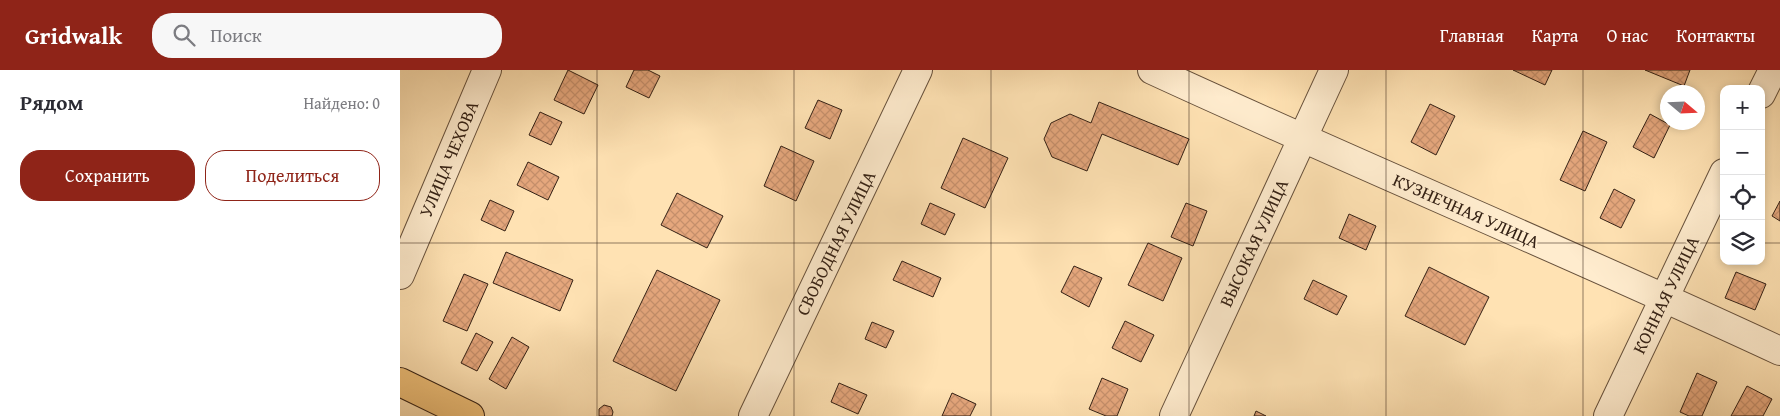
<!DOCTYPE html>
<html lang="ru">
<meta charset="utf-8">
<style>
body{margin:0;font-family:"Gentium Book Plus",serif;background:#f7f7f7;color:#2b2b33}
.controls{position:absolute;right:15px;top:15px;display:grid;overflow:hidden;border-radius:10px;box-shadow:0 2px 8px #0003}
.controls button{width:45px;height:45px;display:grid;place-items:center;padding:0;border:0;border-bottom:1px solid #e1e1e2;background:#fff;color:#2b2b33;font:25px sans-serif}
.compass{position:absolute;left:1260px;top:15px;width:45px;height:45px;border-radius:50%;background:#fff;box-shadow:0 2px 8px #0003;rotate:109deg}
.list{margin:0;padding:0;list-style:none}
h2{display:flex;justify-content:space-between;align-items:center;height:65px;margin:0;padding:0 20px;font-size:21px}
h2 small{font-size:16px;font-weight:400;color:#7c7c81}
.actions{display:flex;gap:10px;padding:15px 20px}
.actions a{flex:1;padding:11px 0;border:1px solid #8f2418;border-radius:20px;text-align:center;font-size:18px;color:#8f2418}
.actions .main{background:#8f2418;color:#fff}
.icon{flex:none;width:28px;height:28px;fill:none;stroke:currentColor;stroke-width:2;stroke-linecap:round;stroke-linejoin:round}
.map{position:relative;flex:none;width:1380px;height:346px;overflow:hidden}
header{display:flex;align-items:center;gap:30px;box-sizing:border-box;height:70px;padding:0 25px;background:#8f2418;color:#fff}
header strong{font-size:24px}
nav{display:flex;gap:28px;margin-inline-start:auto;font-size:18px}
.search{width:350px;height:45px;background:#f7f7f7;display:flex;align-items:center;gap:12px;box-sizing:border-box;padding:0 18px;border-radius:20px;color:#7c7c81;font-size:19px}
main{display:flex}
aside{flex:1;background:#fff}
.map>svg:first-child{display:block}
.building{fill:url(#building-cross-hatch);stroke:#342115}
.lines{fill:none;stroke-linecap:round;stroke-linejoin:round}
.minor-casing{stroke:#67513c;stroke-width:30}
.major-casing{stroke:#342115;stroke-width:30}
.minor{stroke:#ffecce;stroke-width:28}
.major{stroke:#f0c17a;stroke-width:28}
.grid{fill:none;stroke:#342115;stroke-width:1;stroke-opacity:0.55}
.labels{text-anchor:middle;stroke-width:4;stroke-linejoin:round;paint-order:stroke}
.street-label{font-size:18px;fill:#342115;stroke:#ffecce}
</style>
<header>
<strong>Gridwalk</strong>
<div class="search"><svg class="icon" aria-label="search" viewBox="0 0 24 24"><circle cx="10" cy="10" r="6"/><path d="M15 15l6 6"/></svg>Поиск</div>
<nav><a>Главная</a><a>Карта</a><a>О нас</a><a>Контакты</a></nav>
</header>
<main>
<aside>
<h2>Рядом<small>Найдено: 0</small></h2>
<ul class="list">
</ul>
<div class="actions"><a class="main">Сохранить</a><a>Поделиться</a></div>
</aside>
<div class="map">
<svg width="1380" height="346" viewBox="0 0 1380 346">
<defs>
<pattern id="building-cross-hatch" width="8" height="8" patternUnits="userSpaceOnUse" patternTransform="scale(1.25)"><rect width="8" height="8" fill="#e5a77d"/><path d="M0 0l8 8M0 8l8-8" fill="none" stroke="#c58f6b"/></pattern>
</defs>
<rect width="100%" height="100%" fill="#ffe2b3"/>
<filter id="stains"><feTurbulence type="fractalNoise" baseFrequency=".004" numOctaves="4"/><feColorMatrix values="0 0 0 0 .2 0 0 0 0 .09 0 0 0 0 .02 0 0 0 .5 -.17"/></filter>
<radialGradient id="worn" r=".72"><stop offset=".6" stop-color="#630" stop-opacity="0"/><stop offset="1" stop-color="#630" stop-opacity=".3"/></radialGradient>
<g class="building">
<polygon points="168,0 198,15 184,44 154,30"/>
<polygon points="234,0 248,0 260,6 249,28 226,17"/>
<polygon points="1113,0 1152,0 1145,15"/>
<polygon points="1245,0 1290,0 1284,16"/>
<polygon points="418,30 442,40 430,69 405,58"/>
<polygon points="699,32 789,69 778,95 702,64 687,101 652,87 644,69 651,53 670,44 691,53"/>
<polygon points="1030,34 1055,46 1036,85 1011,72"/>
<polygon points="140,42 162,52 151,75 129,65"/>
<polygon points="1250,44 1270,55 1254,88 1233,77"/>
<polygon points="1183,61 1207,72 1185,121 1160,110"/>
<polygon points="563,68 608,88 585,138 541,118"/>
<polygon points="381,76 414,91 396,131 364,116"/>
<polygon points="128,92 159,107 148,130 117,115"/>
<polygon points="1214,119 1235,130 1221,158 1200,148"/>
<polygon points="277,123 323,146 307,178 261,155"/>
<polygon points="90,130 114,141 105,161 81,150"/>
<polygon points="1380,131 1380,151 1372,146"/>
<polygon points="530,133 555,144 545,165 521,154"/>
<polygon points="786,133 807,141 793,176 771,167"/>
<polygon points="949,144 976,156 966,180 939,168"/>
<polygon points="748,173 782,188 763,231 728,215"/>
<polygon points="106,182 173,210 160,241 93,213"/>
<polygon points="502,191 541,208 533,227 493,210"/>
<polygon points="674,196 702,208 689,237 661,222"/>
<polygon points="1029,197 1089,227 1065,275 1005,246"/>
<polygon points="257,200 320,230 276,321 213,291"/>
<polygon points="1336,202 1366,214 1355,240 1325,228"/>
<polygon points="64,204 88,214 67,261 43,251"/>
<polygon points="913,210 947,226 937,245 904,229"/>
<polygon points="725,251 754,265 741,292 712,278"/>
<polygon points="472,252 494,261 486,278 465,269"/>
<polygon points="76,263 93,272 77,301 61,293"/>
<polygon points="112,267 129,277 106,319 89,309"/>
<polygon points="1297,303 1317,312 1302,346 1289,346 1280,342"/>
<polygon points="702,308 728,319 717,346 706,346 689,339"/>
<polygon points="439,313 467,325 458,344 431,332"/>
<polygon points="1347,316 1372,329 1363,346 1331,346"/>
<polygon points="552,323 576,334 570,346 542,346"/>
<polygon points="204,335 211,337 213,342 212,346 199,346 199,339"/>
<polygon points="856,341 866,346 854,346"/>
</g>
<g class="lines">
<g class="minor-casing">
<g id="minor">
<path d="M752 0C960 96 1172 184 1380 281"/>
<polyline points="1361,24 1373,0"/>
<polyline points="0,205 87,0"/>
<polyline points="353,346 518,0"/>
<polyline points="774,346 934,0"/>
<polyline points="1208,346 1324,103"/>
</g>
</g>
<g class="major-casing">
<polyline id="major" points="0,312 70,346"/>
</g>
<use href="#minor" class="minor"/>
<use href="#major" class="major"/>
</g>
<path class="grid" d="M197 0V346M394 0V346M591 0V346M789 0V346M986 0V346M1183 0V346M0 173H1324M1361 173H1380"/>
<g class="labels">
<g class="street-label">
<text transform="translate(49 89) rotate(-67)" y="6">УЛИЦА ЧЕХОВА</text>
<text transform="translate(1066 141) rotate(24)" y="6">КУЗНЕЧНАЯ УЛИЦА</text>
<text transform="translate(436 173) rotate(-64)" y="6">СВОБОДНАЯ УЛИЦА</text>
<text transform="translate(854 173) rotate(-65)" y="6">ВЫСОКАЯ УЛИЦА</text>
<text transform="translate(1266 225) rotate(-64)" y="6">КОННАЯ УЛИЦА</text>
</g>
</g>
<rect width="100%" height="100%" filter="url(#stains)"/>
<rect width="100%" height="100%" fill="url(#worn)"/>
</svg>
<div class="controls">
<button>+</button>
<button>−</button>
<button><svg class="icon" aria-label="locate" viewBox="0 0 24 24"><circle cx="12" cy="12" r="6"/><path d="M12 2v4M12 18v4M2 12h4M18 12h4"/></svg></button>
<button><svg class="icon" aria-label="layers" viewBox="0 0 24 24"><path d="M12 4l9 5-9 5-9-5zM3 14l9 5 9-5"/></svg></button>
</div>
<svg class="compass" viewBox="-18 -18 36 36"><path d="M0-13l5 13h-10z" fill="#e53935"/><path d="M0 13l5-13h-10z" fill="#7c7c81"/></svg>
</div>
</main>
